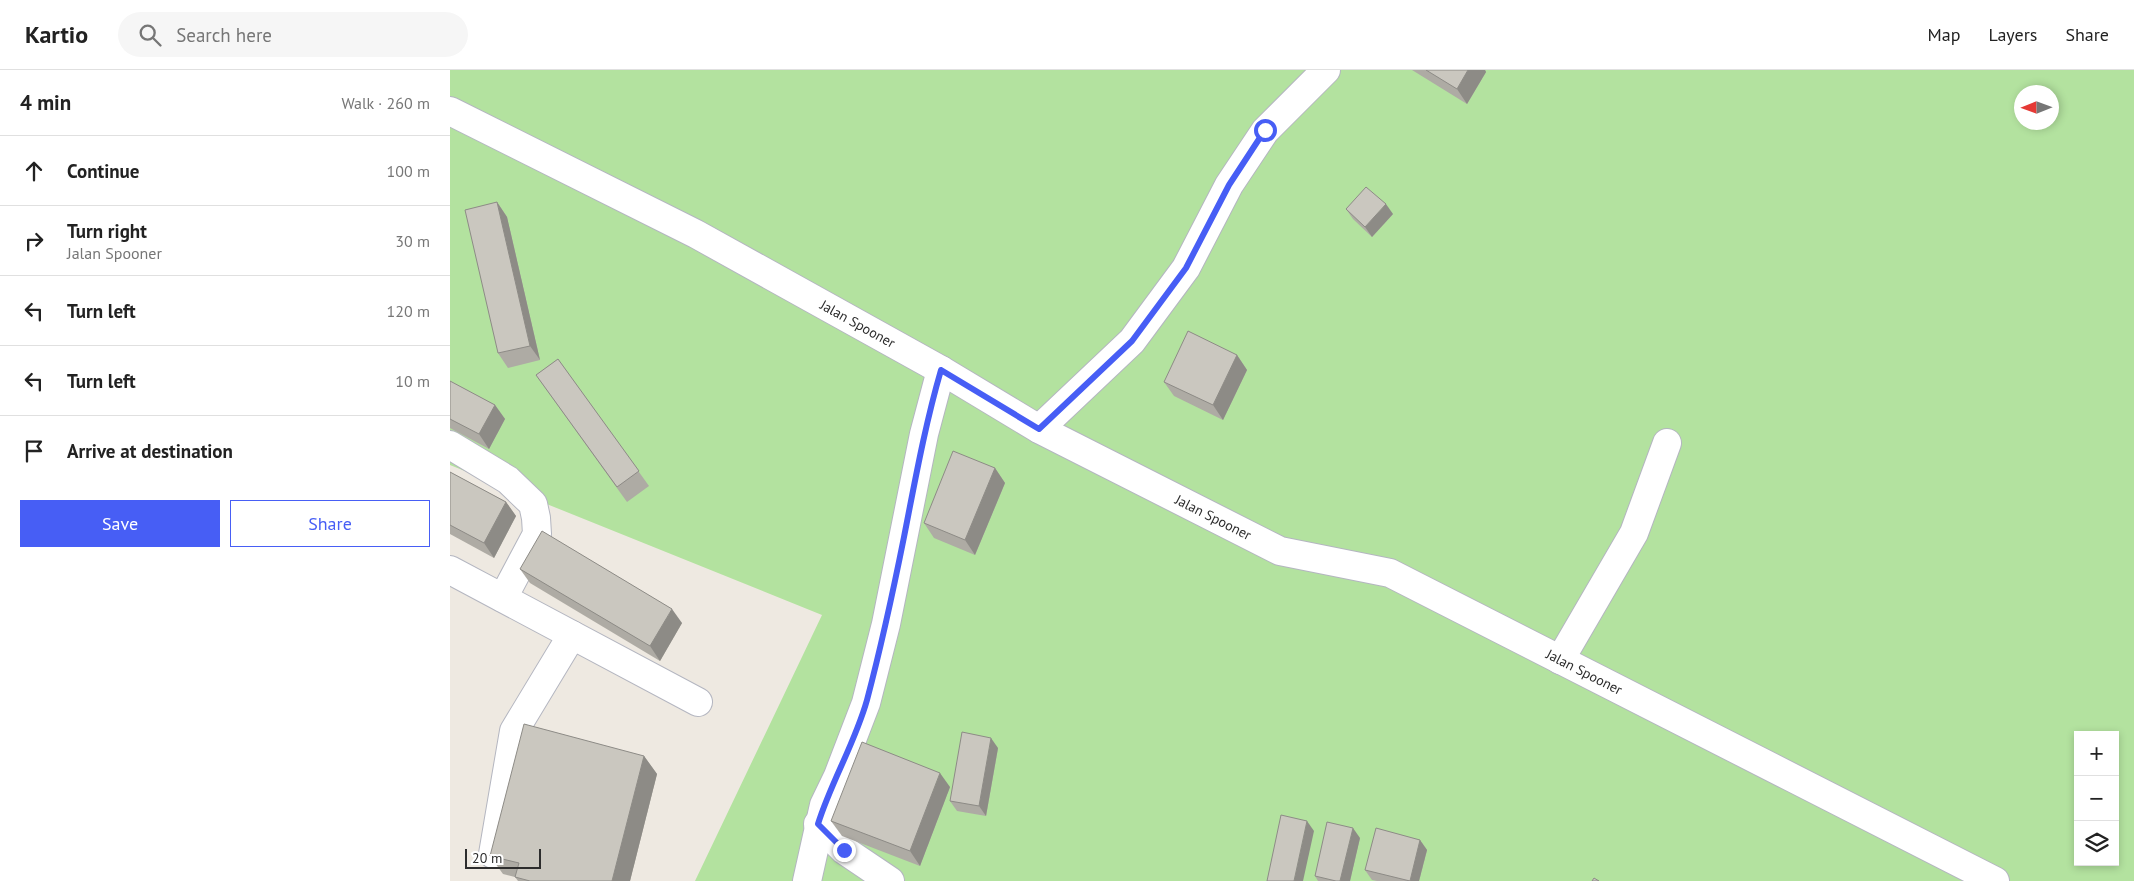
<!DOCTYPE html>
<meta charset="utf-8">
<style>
body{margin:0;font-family:"PT Sans",sans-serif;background:#f6f6f6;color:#222}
.controls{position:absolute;right:15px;bottom:15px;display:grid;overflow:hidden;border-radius:0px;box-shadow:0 2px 8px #0003}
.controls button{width:45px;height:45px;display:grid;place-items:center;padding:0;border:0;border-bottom:1px solid #e0e0e0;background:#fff;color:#222;font:25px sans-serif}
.compass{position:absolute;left:1564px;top:15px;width:45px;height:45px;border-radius:50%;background:#fff;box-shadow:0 2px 8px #0003;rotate:269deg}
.scale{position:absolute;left:15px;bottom:12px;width:76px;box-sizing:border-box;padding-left:5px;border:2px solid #2d2d2d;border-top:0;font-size:14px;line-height:18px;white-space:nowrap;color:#2d2d2d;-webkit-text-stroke:4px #fff;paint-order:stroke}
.stop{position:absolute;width:15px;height:15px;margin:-11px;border:4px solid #475ef5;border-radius:50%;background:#fff}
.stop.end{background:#475ef5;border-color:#fff;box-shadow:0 1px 5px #0008}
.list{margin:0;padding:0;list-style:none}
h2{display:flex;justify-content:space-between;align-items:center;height:65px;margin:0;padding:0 20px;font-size:21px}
h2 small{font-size:16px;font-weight:400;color:#767676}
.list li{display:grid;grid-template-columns:32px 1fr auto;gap:15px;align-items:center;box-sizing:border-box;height:70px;padding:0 20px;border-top:1px solid #e0e0e0}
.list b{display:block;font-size:19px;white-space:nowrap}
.list p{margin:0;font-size:16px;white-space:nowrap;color:#767676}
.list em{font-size:16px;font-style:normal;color:#767676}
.actions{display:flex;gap:10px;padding:15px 20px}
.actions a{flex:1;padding:11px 0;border:1px solid #475ef5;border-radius:0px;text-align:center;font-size:18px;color:#475ef5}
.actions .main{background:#475ef5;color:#fff}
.icon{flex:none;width:28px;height:28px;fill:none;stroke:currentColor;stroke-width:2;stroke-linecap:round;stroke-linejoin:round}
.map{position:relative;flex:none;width:1684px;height:811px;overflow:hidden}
header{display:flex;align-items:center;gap:30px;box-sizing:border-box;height:70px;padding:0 25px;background:#fff;border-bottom:1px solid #e0e0e0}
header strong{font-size:24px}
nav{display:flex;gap:28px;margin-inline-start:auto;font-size:18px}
.search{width:350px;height:45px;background:#f6f6f6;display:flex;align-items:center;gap:12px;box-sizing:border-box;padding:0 18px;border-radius:28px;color:#767676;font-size:19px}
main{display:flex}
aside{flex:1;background:#fff}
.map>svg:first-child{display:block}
.green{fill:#b3e29f;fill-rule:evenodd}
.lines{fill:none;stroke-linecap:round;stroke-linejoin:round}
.minor-casing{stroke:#b4b6c0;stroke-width:30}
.minor{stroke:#fff;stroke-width:28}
.wall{fill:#aeaba4}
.shaded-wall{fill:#8d8b86}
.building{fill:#cac7bf;stroke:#8d8b86}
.route{stroke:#475ef5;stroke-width:6}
.labels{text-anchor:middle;stroke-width:4;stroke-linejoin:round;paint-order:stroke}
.street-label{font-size:14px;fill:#2d2d2d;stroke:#fff}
</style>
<header>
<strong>Kartio</strong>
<div class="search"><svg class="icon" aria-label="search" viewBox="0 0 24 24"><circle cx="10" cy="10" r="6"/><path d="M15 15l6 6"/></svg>Search here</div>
<nav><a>Map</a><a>Layers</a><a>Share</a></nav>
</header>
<main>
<aside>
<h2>4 min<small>Walk · 260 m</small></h2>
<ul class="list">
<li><svg class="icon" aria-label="ahead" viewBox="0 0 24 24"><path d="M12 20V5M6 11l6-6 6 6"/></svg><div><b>Continue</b></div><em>100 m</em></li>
<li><svg class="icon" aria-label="right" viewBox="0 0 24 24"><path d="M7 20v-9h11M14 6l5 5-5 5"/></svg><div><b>Turn right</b><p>Jalan Spooner</p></div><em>30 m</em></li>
<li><svg class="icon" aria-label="left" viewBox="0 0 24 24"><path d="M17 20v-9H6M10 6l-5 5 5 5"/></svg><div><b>Turn left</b></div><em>120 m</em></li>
<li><svg class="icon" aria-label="left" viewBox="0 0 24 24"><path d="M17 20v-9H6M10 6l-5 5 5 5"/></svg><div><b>Turn left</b></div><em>10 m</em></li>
<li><svg class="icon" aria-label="arrive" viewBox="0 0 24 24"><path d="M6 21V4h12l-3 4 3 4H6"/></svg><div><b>Arrive at destination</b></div></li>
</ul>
<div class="actions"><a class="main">Save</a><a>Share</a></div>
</aside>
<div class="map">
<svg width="1684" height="811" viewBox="0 0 1684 811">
<rect width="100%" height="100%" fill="#eee9e1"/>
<path class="green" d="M0 0H1684V811H245L372 545 0 395ZM1572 22H1602V52H1572ZM1628 665H1665V792H1628Z"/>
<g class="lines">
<g class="minor-casing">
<g id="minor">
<path id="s1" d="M0 41 246 164 491 300 589 359 830 481 940 503 1545 811"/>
<polyline points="589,359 682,271 736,198 779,115 815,61 876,0"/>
<polyline points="0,375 58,410 83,434 86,448 87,464 53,528"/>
<polyline points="0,500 248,632"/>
<polyline points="1110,590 1184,463 1217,373"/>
<polyline points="368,754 394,780 440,811"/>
<polyline points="43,784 64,661 122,565"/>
<polyline points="357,811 374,735 388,706 416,633 436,554 474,364 491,300"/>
</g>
</g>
<use href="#minor" class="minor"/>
</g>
<g class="wall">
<polygon points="962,0 1035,0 1036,2 1017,34"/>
<polygon points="47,132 57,147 90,290 58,298 48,283"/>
<polygon points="896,139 943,144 922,167 903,149"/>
<polygon points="787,285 797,300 773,350 724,326 714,312"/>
<polygon points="108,289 199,416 177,432 86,305"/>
<polygon points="0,311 45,335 55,349 39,379 0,358"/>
<polygon points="545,398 555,413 525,485 484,468 474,453"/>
<polygon points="0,402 56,432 66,446 44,488 0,464"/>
<polygon points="70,499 232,553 210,591 80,513"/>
<polygon points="548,678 536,746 507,741 500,731"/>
<polygon points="194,686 207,704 180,811 68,811 65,807 53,804 40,786"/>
<polygon points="500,717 470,796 392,766 381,751"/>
<polygon points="910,768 900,811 868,811 865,806"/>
<polygon points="970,770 977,780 969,811 927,811 922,810 915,800"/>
</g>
<g class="shaded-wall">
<polygon points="1018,0 1035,0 1036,2 1017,34 1007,19"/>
<polygon points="47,132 57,147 90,290 80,276"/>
<polygon points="936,134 943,144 922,167 915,157"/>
<polygon points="787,285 797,300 773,350 763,335"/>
<polygon points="45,335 55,349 39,379 29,364"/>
<polygon points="545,398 555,413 525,485 515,470"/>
<polygon points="56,432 66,446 44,488 34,473"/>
<polygon points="222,539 232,553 210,591 200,576"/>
<polygon points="541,668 548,678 536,746 529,736"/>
<polygon points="194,686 207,704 180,811 162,811"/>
<polygon points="490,703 500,717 470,796 460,781"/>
<polygon points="857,751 864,761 853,811 844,811"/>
<polygon points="903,758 910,768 900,811 890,811"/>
<polygon points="970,770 977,780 969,811 960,811"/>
</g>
<g class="building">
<polygon points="976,0 1018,0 1007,19"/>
<polygon points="916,117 936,134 915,157 896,139"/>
<polygon points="47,132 80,276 48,283 15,140"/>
<polygon points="738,261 787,285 763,335 714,312"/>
<polygon points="108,289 189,401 167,417 86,305"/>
<polygon points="0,311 45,335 29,364 0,349"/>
<polygon points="503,381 545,398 515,470 474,453"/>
<polygon points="0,402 56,432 34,473 0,455"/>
<polygon points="92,461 222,539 200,576 70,499"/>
<polygon points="74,654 194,686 162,811 80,811 65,807 69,793 40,786"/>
<polygon points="512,662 541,668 529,736 500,731"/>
<polygon points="412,672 490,703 460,781 381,751"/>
<polygon points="831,745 857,751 844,811 817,811"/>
<polygon points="877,752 903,758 890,811 886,811 865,806"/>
<polygon points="926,758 970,770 960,811 915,800"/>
<polygon points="1144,808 1149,811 1142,811"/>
</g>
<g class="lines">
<path class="route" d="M394 780 368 754C381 712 405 673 417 630 431 577 443 522 454 467 465 411 475 355 491 300L589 359 682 271 736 198 779 115 815 60"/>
</g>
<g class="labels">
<g class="street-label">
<text dy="5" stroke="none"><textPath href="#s1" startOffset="460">Jalan Spooner</textPath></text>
<text dy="5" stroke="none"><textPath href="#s1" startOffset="865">Jalan Spooner</textPath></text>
<text dy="5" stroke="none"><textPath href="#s1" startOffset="1270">Jalan Spooner</textPath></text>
</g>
</g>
</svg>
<div class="controls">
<button>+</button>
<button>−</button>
<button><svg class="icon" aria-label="layers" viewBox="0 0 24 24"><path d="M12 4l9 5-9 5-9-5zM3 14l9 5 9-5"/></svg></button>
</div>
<svg class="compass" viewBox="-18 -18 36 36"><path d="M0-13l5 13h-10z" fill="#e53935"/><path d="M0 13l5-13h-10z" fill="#767676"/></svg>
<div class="scale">20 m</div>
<div class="stop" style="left:815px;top:60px"></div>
<div class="stop end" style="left:394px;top:780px"></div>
</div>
</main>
